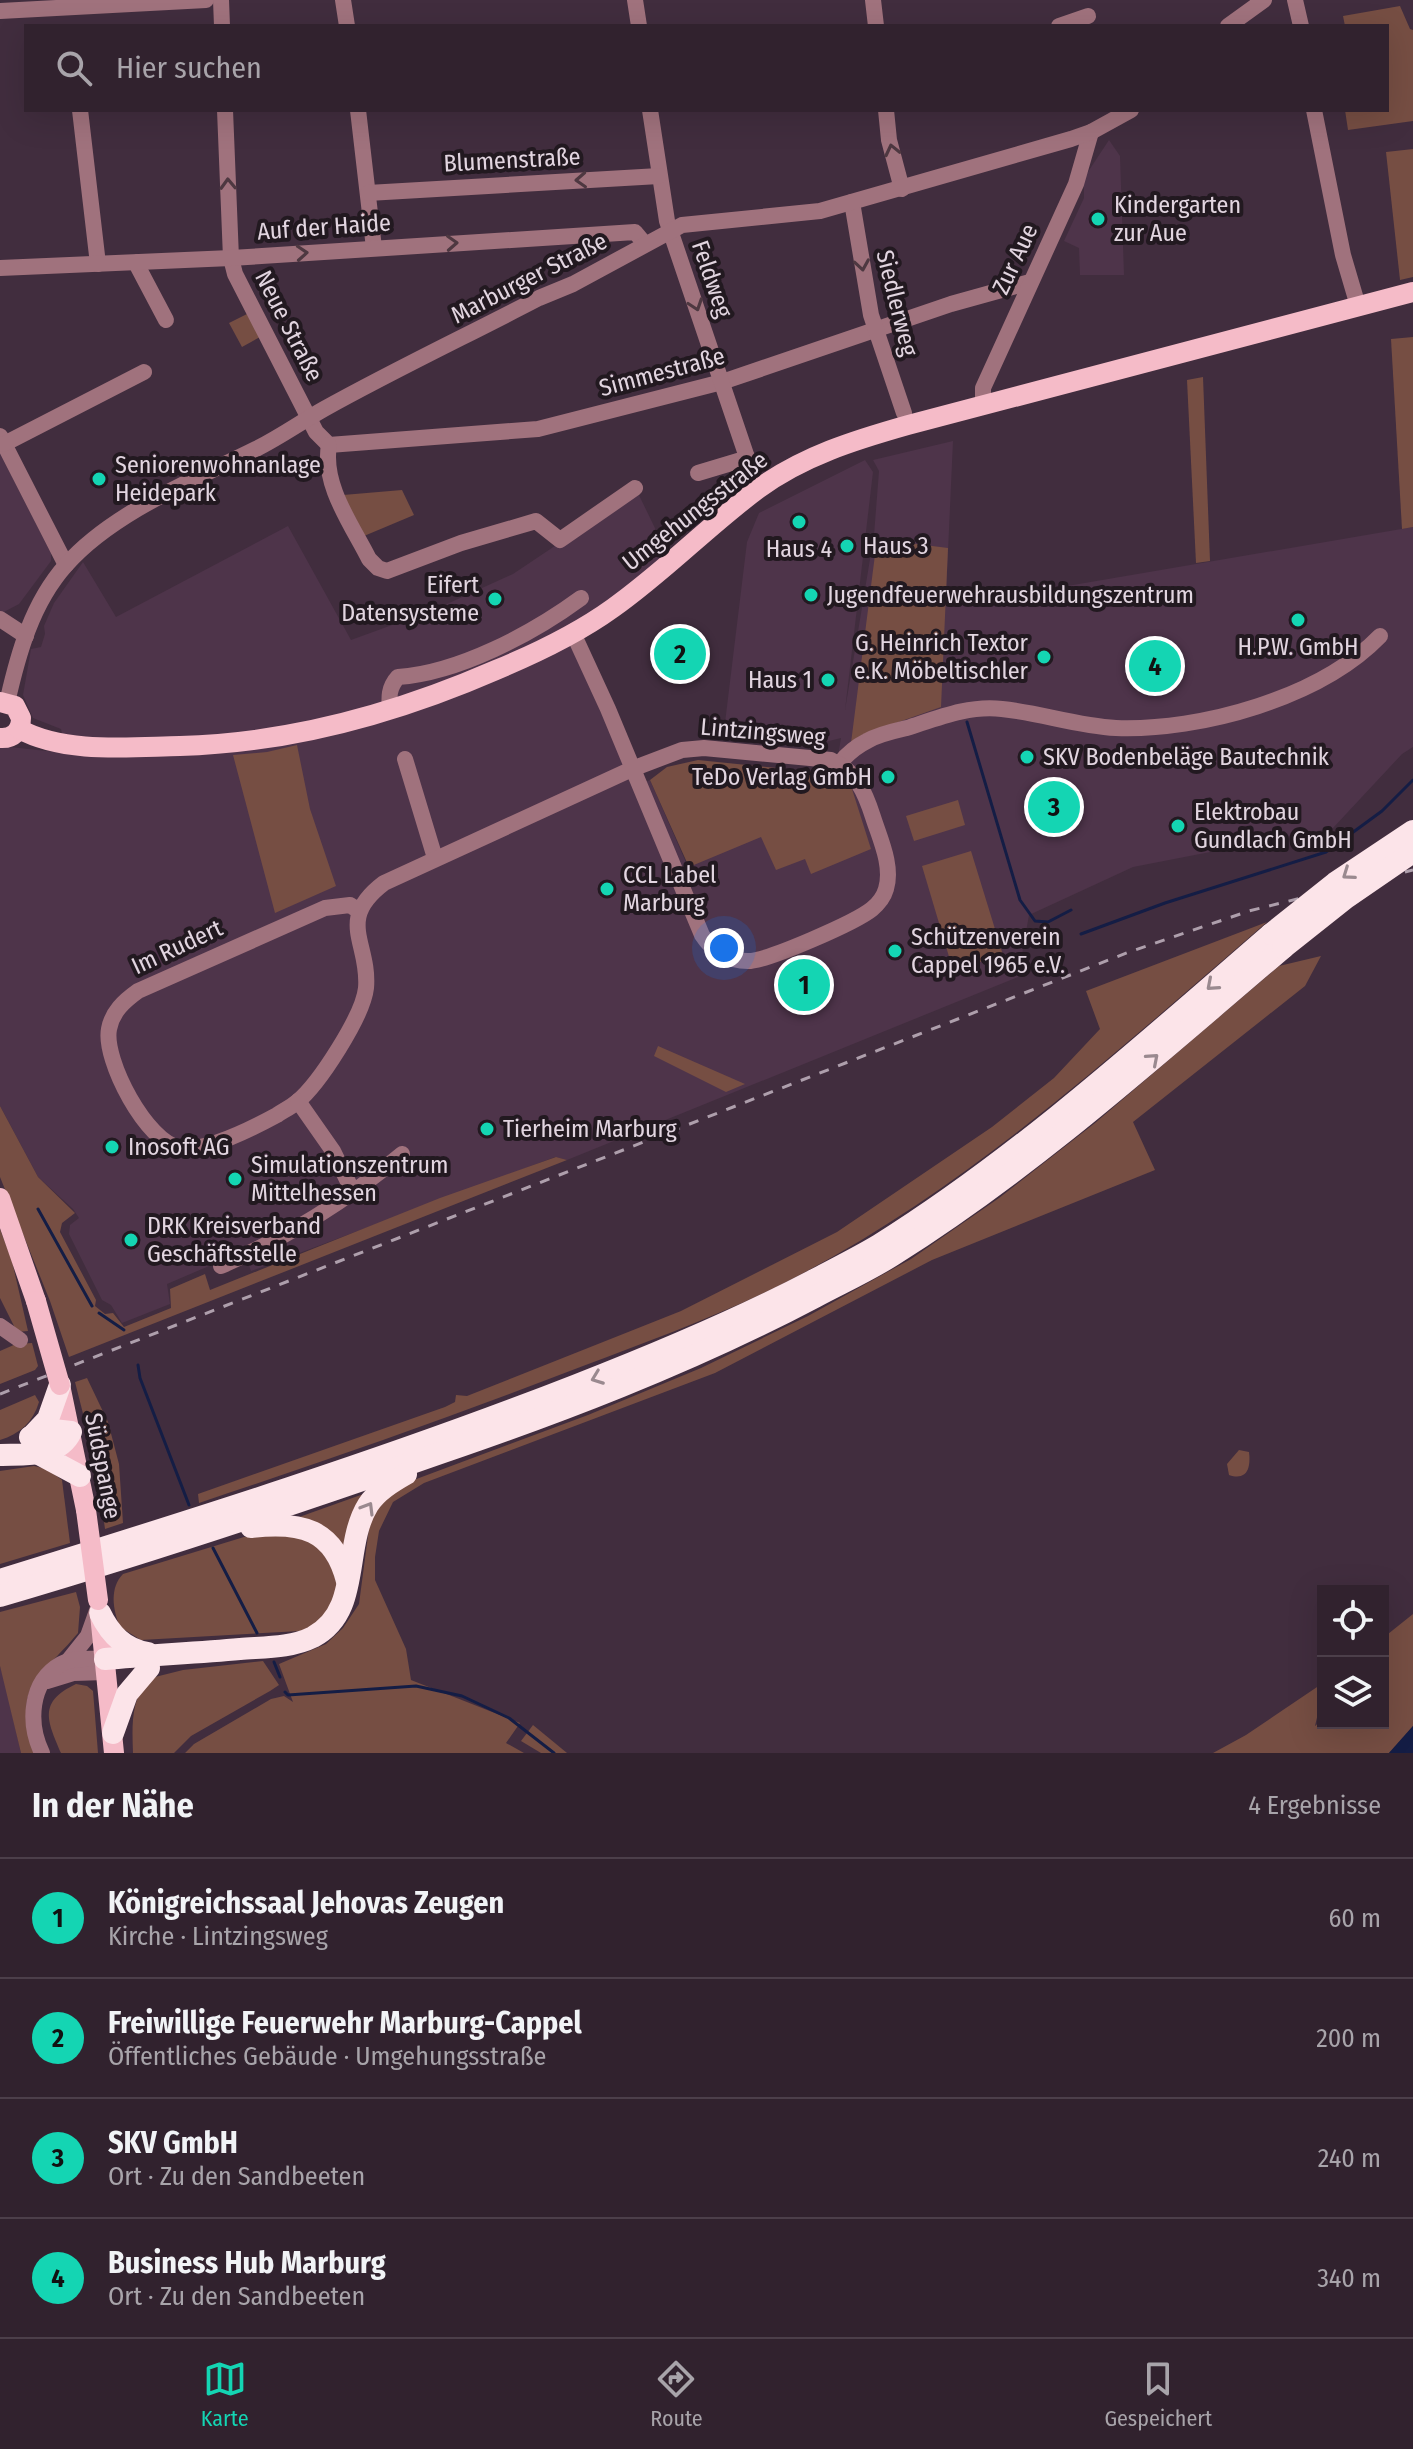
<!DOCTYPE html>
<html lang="de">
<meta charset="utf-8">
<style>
body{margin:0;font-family:"Fira Sans Condensed",sans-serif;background:#3d2f3a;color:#f1f3f6}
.controls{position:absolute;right:24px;bottom:24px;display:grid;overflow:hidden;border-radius:0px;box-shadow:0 8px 32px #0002}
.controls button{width:72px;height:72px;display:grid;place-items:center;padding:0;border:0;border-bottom:2px solid #4c3f4a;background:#31222e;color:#f1f3f6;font:40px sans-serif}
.you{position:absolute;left:724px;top:948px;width:28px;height:28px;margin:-20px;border:6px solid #fff;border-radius:50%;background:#1a73e8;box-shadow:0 0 0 12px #1a73e833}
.badge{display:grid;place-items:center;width:52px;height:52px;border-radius:50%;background:#14d5b3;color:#111;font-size:26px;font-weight:700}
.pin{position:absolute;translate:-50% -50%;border:4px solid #fff;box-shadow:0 2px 8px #0006}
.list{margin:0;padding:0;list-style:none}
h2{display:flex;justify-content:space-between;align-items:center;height:104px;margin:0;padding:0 32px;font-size:34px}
h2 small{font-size:26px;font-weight:400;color:#a8a4aa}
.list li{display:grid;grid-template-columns:52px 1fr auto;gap:24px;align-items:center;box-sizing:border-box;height:120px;padding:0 32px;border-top:2px solid #4c3f4a}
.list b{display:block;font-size:30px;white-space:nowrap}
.list p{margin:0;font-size:26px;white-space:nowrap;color:#a8a4aa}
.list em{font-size:26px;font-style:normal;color:#a8a4aa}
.icon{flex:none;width:44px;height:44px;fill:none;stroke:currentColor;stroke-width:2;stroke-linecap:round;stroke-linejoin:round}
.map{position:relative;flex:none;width:1413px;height:1753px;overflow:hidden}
.search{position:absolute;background:#31222e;box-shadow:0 8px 32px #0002;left:24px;right:24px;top:24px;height:88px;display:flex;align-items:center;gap:20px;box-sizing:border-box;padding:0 28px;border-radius:0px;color:#a8a4aa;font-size:30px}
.sheet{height:584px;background:#31222e}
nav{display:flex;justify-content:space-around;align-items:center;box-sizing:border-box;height:112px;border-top:2px solid #4c3f4a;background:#31222e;font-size:22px;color:#a8a4aa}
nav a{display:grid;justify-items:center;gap:4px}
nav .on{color:#14d5b3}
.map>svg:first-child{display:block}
.built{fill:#4e344a}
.green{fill:#764e43}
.water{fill:#141d45}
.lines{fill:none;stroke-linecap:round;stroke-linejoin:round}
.stream{stroke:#141d45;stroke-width:3}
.minor{stroke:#a0727d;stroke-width:16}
.major{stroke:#f5bbc8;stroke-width:20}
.highway{stroke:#fce4e9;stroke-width:22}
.rail{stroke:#ae9fac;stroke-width:3;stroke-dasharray:10 10;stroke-linecap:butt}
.major-bridge{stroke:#f5bbc8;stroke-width:20}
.highway-bridge{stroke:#fce4e9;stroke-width:22}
.oneway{stroke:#4e3841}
.oneway2{stroke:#9a898f}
.poi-dot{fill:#14d5b3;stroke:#221920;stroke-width:3}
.labels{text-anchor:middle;stroke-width:8;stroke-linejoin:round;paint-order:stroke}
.street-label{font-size:24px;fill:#e2d5e0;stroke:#221920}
.poi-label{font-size:24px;fill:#e2d5e0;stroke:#221920;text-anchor:start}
</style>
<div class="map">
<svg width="1413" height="1753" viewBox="0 0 1413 1753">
<rect width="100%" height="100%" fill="#412d3e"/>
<g class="built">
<polygon points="1109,140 1120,156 1124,275 1080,275 1079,248 1064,241 1084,198 1084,186 1080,184"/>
<polygon points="953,441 946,596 997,598 1413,527 1413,747 1402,754 1333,828 1133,867 1029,915 1018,977 567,1160 555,1157 251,1271 244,1251 167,1284 170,1304 122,1323 111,1305 102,1300 69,1234 70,1225 79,1218 73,1209 38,1177 0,1106 0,746 66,753 61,729 33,718 23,695 31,649 41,647 45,634 44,626 54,603 83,562 116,617 288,526 351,640 436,609 513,574 637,491 668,555 571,646 635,787 650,780 688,867 852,789 835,774 841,738 821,743 724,731 747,542 759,513 865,460 873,472 845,710 874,535 879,471 873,460"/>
<polygon points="0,453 51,553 51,561 19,604 0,614"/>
<polygon points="0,1666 6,1686 21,1753 0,1753"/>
</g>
<g class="green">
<polygon points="1400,6 1410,29 1413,30 1413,121 1348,130 1345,110 1387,110 1387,26 1345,26 1343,16"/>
<polygon points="1413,149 1413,277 1400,280 1386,152"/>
<polygon points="247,314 260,337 242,347 229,323"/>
<polygon points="1413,337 1413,527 1402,529 1391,339"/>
<polygon points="1203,377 1210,561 1196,563 1187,380"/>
<polygon points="402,490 414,515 364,536 343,495"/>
<polygon points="877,539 948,548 941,707 862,735 851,743"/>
<polygon points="297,745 310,809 336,886 275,913 233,755 267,752"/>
<polygon points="698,760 835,774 852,789 871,849 811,874 805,859 776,870 761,837 689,867 650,780 667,767"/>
<polygon points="958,800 965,825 914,841 906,816"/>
<polygon points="971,851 1003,955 953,970 922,866"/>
<path d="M1267 922C1116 1052 967 1189 788 1281 723 1314 652 1340 583 1366 456 1415 328 1460 199 1503L198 1494 445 1407 455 1402 456 1395 467 1396 681 1311 837 1232 992 1127 1054 1078 1100 1029 1086 991Z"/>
<polygon points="1321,956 1305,986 1133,1122 1155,1170 932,1260 715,1373 424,1483 393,1502 379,1531 375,1557 375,1580 406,1649 411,1680 520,1723 506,1743 524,1753 185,1753 194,1744 271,1699 284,1696 293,1702 279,1664 326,1644 343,1628 359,1604 371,1513 403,1484 588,1415 701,1368 808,1316 911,1259 999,1198 1095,1123 1279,966"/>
<polygon points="658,1046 745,1084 726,1092 654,1056"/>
<polygon points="0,1106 38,1177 75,1213 62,1223 60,1232 96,1300 95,1306 105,1314 113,1313 124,1327 171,1308 170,1289 205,1274 210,1290 440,1198 556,1157 567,1160 69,1357 50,1301 0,1177"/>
<polygon points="0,1229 12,1261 28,1331 17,1332 0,1298"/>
<polygon points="32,1343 38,1366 35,1370 0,1384 0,1351 16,1344"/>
<polygon points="87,1378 108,1422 119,1464 123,1523 105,1529 96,1465 75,1382"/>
<path d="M35 1395 39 1402C33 1422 20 1434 0 1440V1410Z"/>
<path d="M1239 1450 1249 1452C1251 1468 1247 1481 1229 1475L1227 1464Z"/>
<polygon points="34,1466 47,1469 62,1480 70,1543 0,1564 0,1471"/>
<polygon points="372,1491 348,1550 288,1521"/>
<path d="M289 1532 318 1543 334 1572 338 1592 320 1624 300 1631 141 1640 120 1627C113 1611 109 1588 123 1574L244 1537Z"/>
<path d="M76 1592 80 1607 78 1633C38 1681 12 1683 35 1753H21L0 1666V1612Z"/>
<polygon points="1413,1614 1413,1726 1389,1753 1213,1753 1246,1735 1323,1683 1323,1706 1319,1709 1315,1726 1323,1719 1323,1723 1383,1723 1383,1638"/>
<path d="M263 1661 279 1685 270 1691 191 1736 174 1753H133C132 1725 131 1703 147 1679L183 1670Z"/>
<path d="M76 1684 87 1686 93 1691 98 1753H61C47 1720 38 1702 76 1684Z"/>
<polygon points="533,1725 567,1753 541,1753 521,1741"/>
</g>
<polygon class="water" points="1413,1726 1413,1753 1389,1753"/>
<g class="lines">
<g class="stream">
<polyline points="967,722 1020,900 1035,921 1048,922 1071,910"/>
<polyline points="1081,934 1165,903 1326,852 1382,811 1413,780"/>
<polyline points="38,1209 92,1306"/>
<polyline points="99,1313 124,1330"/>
<polyline points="138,1365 140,1378 189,1505"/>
<polyline points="213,1548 257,1633"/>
<polyline points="274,1662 280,1677"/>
<polyline points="285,1692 288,1695 416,1686 462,1696 509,1718 554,1753"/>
</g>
<g class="minor">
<polyline points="221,0 222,26"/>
<polyline points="343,0 347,26"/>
<polyline points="635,0 639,26"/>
<polyline points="873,0 876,26"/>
<polyline points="1295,0 1301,26"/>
<polyline points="0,11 206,0"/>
<polyline points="1059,26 1088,16"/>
<polyline points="1228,26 1264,0"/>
<polyline points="80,110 98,264"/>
<polyline points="225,110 231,258 235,274 316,432 329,445 538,429 722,382 951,304 1030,282"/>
<polyline points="358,110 374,248"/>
<polyline points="650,110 667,221 754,478"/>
<polyline points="886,110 889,140 902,189"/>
<polyline points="1314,110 1343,255 1358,306"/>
<polyline points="368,193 659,176"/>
<polyline points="852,202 871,315 904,413"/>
<polyline points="138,262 138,267 166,320"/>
<polyline points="0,268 231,258 635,232 645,244"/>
<polyline points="983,405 983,388 1076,184 1091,132"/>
<polyline points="0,436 66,565"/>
<polyline points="4,444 144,372"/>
<path d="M329 445C322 485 352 525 369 559L378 568 387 571 461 543 536 521 560 540 635 488"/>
<polyline points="698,473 748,458"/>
<polyline points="0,619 26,636"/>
<path d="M7 703C18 654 32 603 66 565 113 512 194 480 256 449 280 437 301 422 324 409 394 370 468 335 539 298L573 284 682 225 820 211 1071 139 1091 132 1131 110"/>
<path d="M390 711C389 698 388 688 398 677 458 673 532 634 581 598"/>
<polyline points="405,759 435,858"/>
<path d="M839 764C847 754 855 747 867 741 879 734 894 731 907 728 938 718 969 705 1002 709 1041 713 1077 726 1116 728 1201 731 1320 698 1380 636"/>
<path d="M359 911 350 905 325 908 138 991C124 1001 112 1012 109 1029 103 1060 147 1143 180 1148 207 1152 253 1128 277 1115 283 1111 291 1107 297 1102 319 1084 363 1016 366 988 370 943 335 920 384 883L632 769 682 750 704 748 831 760C856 771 865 792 873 817 880 839 893 866 886 889 884 896 878 904 872 909 856 922 768 961 748 961 727 961 713 952 702 935L608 709 573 633"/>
<polyline points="298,1101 333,1151 354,1194"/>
<path d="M221 1266C289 1236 345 1202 402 1154"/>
<polyline points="0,1326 20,1340"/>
<polyline points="68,1661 88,1636 98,1608"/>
<polyline points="47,1681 73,1673 106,1672"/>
<path d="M42 1753C28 1724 29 1682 61 1664 74 1657 91 1659 105 1659"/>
</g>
<g class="major">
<path d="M0 702 15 706 21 718C21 731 13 739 0 738"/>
<path d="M19 729C65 754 129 747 180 746 291 743 395 714 496 670 537 653 577 634 613 608 664 572 708 526 758 489 803 456 855 440 908 425L1413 292"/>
<polyline points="0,1198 36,1301"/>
<polyline points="60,1385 86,1510"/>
<polyline points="100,1614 114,1753"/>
</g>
<g class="highway">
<polyline points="32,1436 48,1419 60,1385"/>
<polyline points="39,1454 80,1476"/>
<path d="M0 1455C24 1454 59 1458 71 1432L53 1430 30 1437"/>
<path d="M251 1527C301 1521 334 1529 347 1581"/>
<path d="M0 1580C194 1520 388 1459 577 1385 659 1353 738 1320 816 1279 837 1268 859 1257 879 1245 1021 1156 1145 1043 1271 934"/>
<path d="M0 1596C140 1555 279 1509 417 1461 554 1415 688 1364 815 1297 841 1283 868 1271 893 1255 1033 1167 1157 1055 1283 948"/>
<path d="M100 1613C110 1634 124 1649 148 1653"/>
<path d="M105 1659C150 1655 195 1653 240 1649 264 1647 291 1648 313 1637 362 1611 342 1547 368 1505 377 1491 392 1482 406 1474"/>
<polyline points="113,1733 127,1694 149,1668"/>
</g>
<polyline class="rail" points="0,1394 1129,952 1249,911 1413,870"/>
<g class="major-bridge">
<polyline points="36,1301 60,1385"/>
<polyline points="86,1510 98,1600"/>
</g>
<g class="highway-bridge">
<polyline points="1271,934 1335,883 1413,831"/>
<polyline points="1283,948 1346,898 1413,852"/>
</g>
</g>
<defs><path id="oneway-chevron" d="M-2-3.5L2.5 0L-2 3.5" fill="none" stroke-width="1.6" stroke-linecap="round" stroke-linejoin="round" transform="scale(2)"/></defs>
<g class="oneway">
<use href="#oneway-chevron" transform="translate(892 150) rotate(-103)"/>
<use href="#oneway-chevron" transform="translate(581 180) rotate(177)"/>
<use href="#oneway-chevron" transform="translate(228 184) rotate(-92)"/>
<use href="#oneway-chevron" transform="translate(452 243) rotate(-3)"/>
<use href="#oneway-chevron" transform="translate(302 253) rotate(-4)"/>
<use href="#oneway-chevron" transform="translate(862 265) rotate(81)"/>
<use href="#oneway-chevron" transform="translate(696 305) rotate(71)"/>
</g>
<g class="oneway2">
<use href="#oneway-chevron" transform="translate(1348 874) rotate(145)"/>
<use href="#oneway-chevron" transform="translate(1212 985) rotate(139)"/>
<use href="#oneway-chevron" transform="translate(1153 1059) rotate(-41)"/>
<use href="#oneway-chevron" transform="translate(597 1378) rotate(159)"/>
<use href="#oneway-chevron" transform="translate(368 1508) rotate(-59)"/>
</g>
<g class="poi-dot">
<circle cx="1098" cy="219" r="8"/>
<circle cx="99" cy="479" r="8"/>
<circle cx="799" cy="522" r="8"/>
<circle cx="847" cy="546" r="8"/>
<circle cx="811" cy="595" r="8"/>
<circle cx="495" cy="599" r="8"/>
<circle cx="1298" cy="620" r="8"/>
<circle cx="1044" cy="657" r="8"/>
<circle cx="828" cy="680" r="8"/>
<circle cx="1027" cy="757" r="8"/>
<circle cx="888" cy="777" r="8"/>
<circle cx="1178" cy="826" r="8"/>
<circle cx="607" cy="889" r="8"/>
<circle cx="895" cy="951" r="8"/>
<circle cx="487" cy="1129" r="8"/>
<circle cx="112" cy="1147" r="8"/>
<circle cx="235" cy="1179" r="8"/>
<circle cx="131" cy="1240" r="8"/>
</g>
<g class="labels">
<g class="street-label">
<text transform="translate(512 160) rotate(-3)" y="8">Blumenstraße</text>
<text transform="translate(324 227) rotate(-4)" y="8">Auf der Haide</text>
<text transform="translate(1015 259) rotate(-65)" y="8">Zur Aue</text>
<text transform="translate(529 278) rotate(-27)" y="8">Marburger Straße</text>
<text transform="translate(712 279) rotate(71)" y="8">Feldweg</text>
<text transform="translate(897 303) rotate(76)" y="8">Siedlerweg</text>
<text transform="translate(289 326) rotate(63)" y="8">Neue Straße</text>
<text transform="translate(662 372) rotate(-15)" y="8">Simmestraße</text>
<text transform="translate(695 511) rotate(-38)" y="8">Umgehungsstraße</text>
<text transform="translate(763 732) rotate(5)" y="8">Lintzingsweg</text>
<text transform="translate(177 947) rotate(-25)" y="8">Im Rudert</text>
<text transform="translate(103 1466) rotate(79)" y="8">Südspange</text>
</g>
<g class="poi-label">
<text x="1114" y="213">Kindergarten<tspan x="1114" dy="28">zur Aue</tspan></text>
<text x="115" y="473">Seniorenwohnanlage<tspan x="115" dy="28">Heidepark</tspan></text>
<text x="863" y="554">Haus 3</text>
<text x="799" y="557" text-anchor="middle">Haus 4</text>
<text x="479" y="593" text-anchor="end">Eifert<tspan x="479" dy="28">Datensysteme</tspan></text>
<text x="827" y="603">Jugendfeuerwehrausbildungszentrum</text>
<text x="1028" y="651" text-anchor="end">G. Heinrich Textor<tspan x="1028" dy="28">e.K. Möbeltischler</tspan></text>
<text x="1298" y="655" text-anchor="middle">H.P.W. GmbH</text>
<text x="812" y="688" text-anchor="end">Haus 1</text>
<text x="1043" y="765">SKV Bodenbeläge Bautechnik</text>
<text x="872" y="785" text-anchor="end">TeDo Verlag GmbH</text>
<text x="1194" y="820">Elektrobau<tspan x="1194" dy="28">Gundlach GmbH</tspan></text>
<text x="623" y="883">CCL Label<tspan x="623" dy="28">Marburg</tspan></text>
<text x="911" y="945">Schützenverein<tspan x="911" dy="28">Cappel 1965 e.V.</tspan></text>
<text x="503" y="1137">Tierheim Marburg</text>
<text x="128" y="1155">Inosoft AG</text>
<text x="251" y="1173">Simulationszentrum<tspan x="251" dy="28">Mittelhessen</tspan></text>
<text x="147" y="1234">DRK Kreisverband<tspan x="147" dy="28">Geschäftsstelle</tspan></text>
</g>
</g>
</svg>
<div class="controls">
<button><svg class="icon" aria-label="locate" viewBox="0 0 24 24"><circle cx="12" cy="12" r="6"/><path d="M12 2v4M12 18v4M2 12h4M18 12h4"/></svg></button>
<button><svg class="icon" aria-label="layers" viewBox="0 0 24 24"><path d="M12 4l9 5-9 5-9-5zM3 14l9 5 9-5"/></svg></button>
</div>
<div class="you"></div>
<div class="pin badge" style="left:804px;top:985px">1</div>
<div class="pin badge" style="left:680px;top:654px">2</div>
<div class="pin badge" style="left:1054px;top:807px">3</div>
<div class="pin badge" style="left:1155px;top:666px">4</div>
<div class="search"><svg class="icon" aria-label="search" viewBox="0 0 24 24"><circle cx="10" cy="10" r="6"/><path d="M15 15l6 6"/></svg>Hier suchen</div>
</div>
<section class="sheet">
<h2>In der Nähe<small>4 Ergebnisse</small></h2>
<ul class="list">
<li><span class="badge">1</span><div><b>Königreichssaal Jehovas Zeugen</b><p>Kirche · Lintzingsweg</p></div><em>60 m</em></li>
<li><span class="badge">2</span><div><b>Freiwillige Feuerwehr Marburg-Cappel</b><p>Öffentliches Gebäude · Umgehungsstraße</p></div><em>200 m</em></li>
<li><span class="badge">3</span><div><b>SKV GmbH</b><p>Ort · Zu den Sandbeeten</p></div><em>240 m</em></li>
<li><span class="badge">4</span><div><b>Business Hub Marburg</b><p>Ort · Zu den Sandbeeten</p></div><em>340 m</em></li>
</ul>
</section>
<nav>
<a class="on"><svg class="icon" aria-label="map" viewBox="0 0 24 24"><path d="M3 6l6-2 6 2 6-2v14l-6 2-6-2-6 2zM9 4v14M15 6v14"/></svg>Karte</a>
<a><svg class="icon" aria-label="directions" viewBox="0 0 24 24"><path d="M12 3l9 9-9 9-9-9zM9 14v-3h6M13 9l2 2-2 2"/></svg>Route</a>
<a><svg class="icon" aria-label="saved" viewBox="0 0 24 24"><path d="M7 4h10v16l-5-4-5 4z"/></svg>Gespeichert</a>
</nav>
